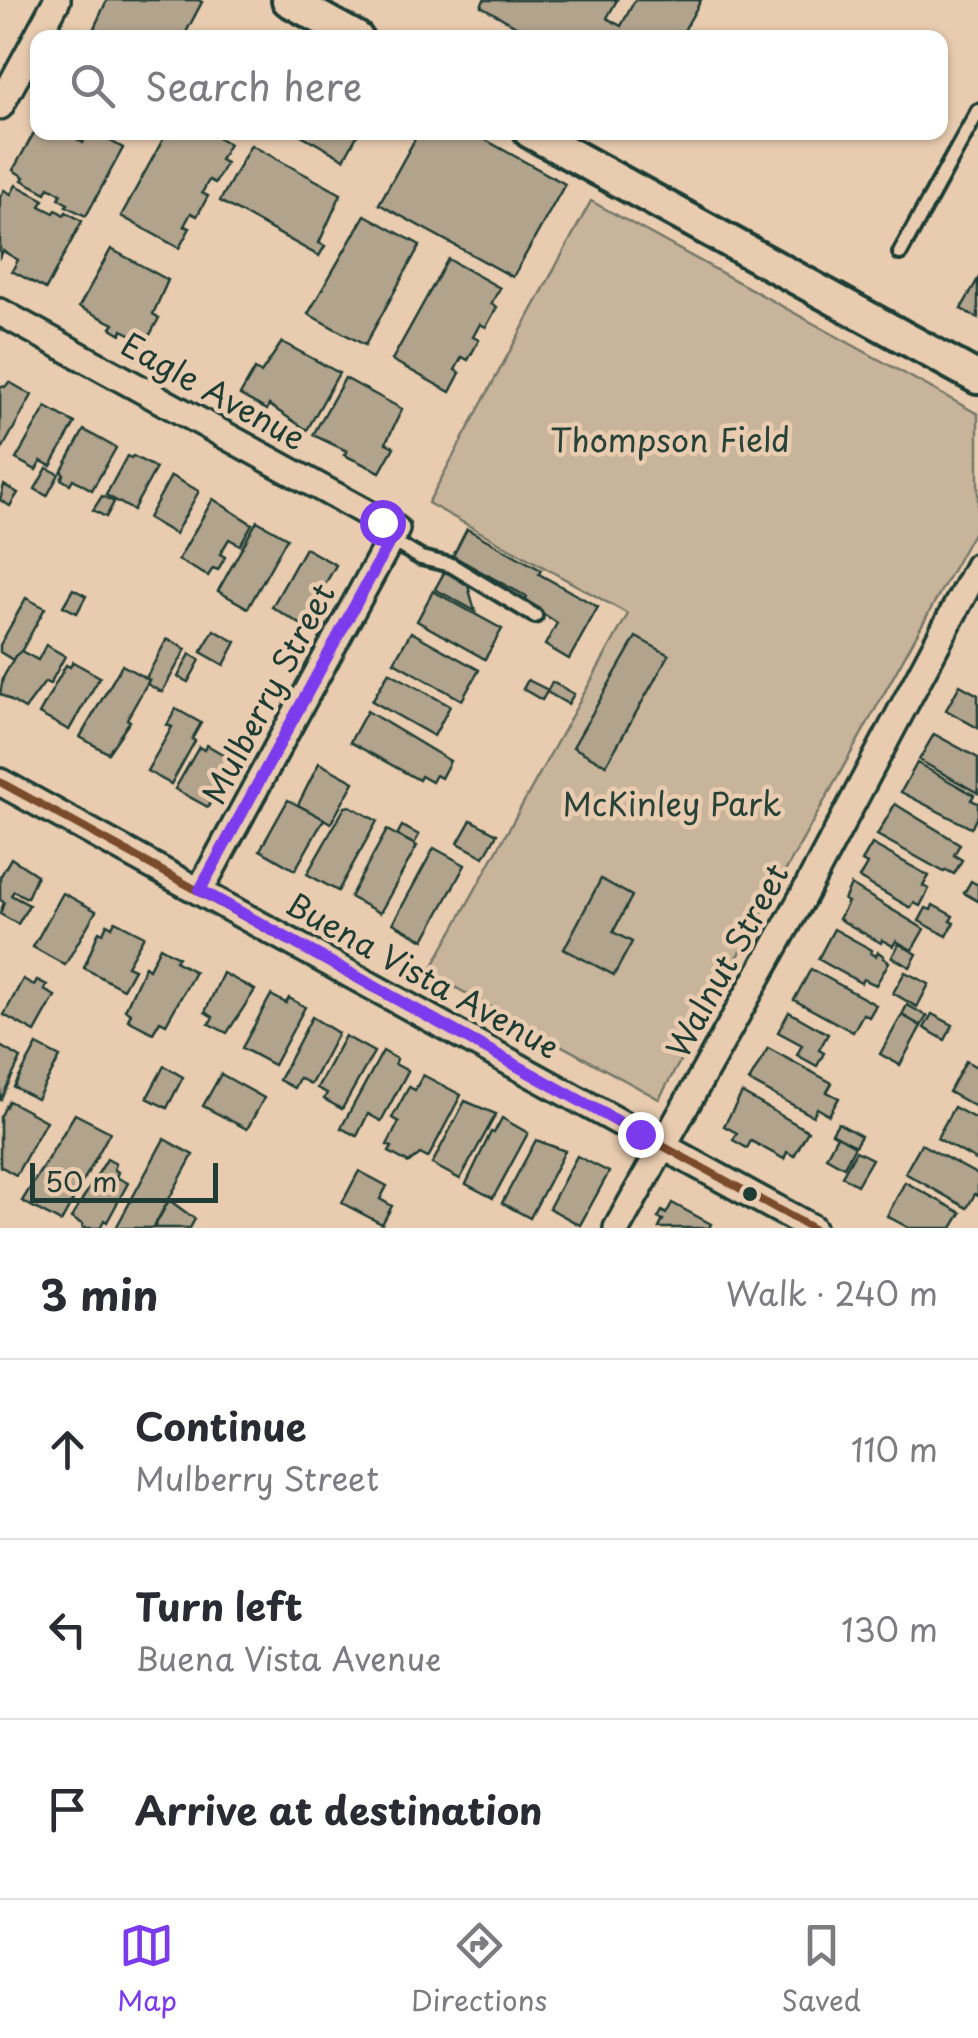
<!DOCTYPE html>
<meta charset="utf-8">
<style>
body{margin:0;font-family:"Playpen Sans",sans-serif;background:#f7f7f7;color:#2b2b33}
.scale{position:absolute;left:30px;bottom:25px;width:188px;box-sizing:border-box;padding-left:10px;border:5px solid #1f3d34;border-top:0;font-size:28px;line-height:35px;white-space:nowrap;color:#1f3d34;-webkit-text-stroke:8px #e9ccb0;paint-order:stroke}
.stop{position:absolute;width:30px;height:30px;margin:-22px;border:8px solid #7c3aed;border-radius:50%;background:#fff}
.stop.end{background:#7c3aed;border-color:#fff;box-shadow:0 2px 10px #0008}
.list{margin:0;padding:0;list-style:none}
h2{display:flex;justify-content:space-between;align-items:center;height:130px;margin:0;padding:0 40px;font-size:42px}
h2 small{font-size:32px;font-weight:400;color:#7c7c81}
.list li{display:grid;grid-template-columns:65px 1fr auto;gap:30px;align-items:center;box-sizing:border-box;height:180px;padding:0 40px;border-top:2px solid #e1e1e2}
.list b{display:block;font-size:38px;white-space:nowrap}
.list p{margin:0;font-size:32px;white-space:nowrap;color:#7c7c81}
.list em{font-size:32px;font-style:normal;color:#7c7c81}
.icon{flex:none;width:55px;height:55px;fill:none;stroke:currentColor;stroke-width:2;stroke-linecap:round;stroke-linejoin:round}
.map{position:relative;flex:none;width:978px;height:1228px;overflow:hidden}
.search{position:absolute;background:#fff;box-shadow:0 2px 8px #0004;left:30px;right:30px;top:30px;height:110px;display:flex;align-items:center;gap:25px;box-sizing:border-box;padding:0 35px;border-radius:20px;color:#7c7c81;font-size:38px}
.sheet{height:670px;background:#fff}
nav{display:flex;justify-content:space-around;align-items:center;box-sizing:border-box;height:140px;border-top:2px solid #e1e1e2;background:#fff;font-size:28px;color:#7c7c81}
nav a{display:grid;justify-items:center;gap:5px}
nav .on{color:#7c3aed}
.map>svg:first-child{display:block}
.green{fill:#c8b49b;stroke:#747868;stroke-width:2.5}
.building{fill:#b2a38d;stroke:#1f3d34;stroke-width:2.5}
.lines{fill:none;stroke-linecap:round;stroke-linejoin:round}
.service-casing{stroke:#1f3d34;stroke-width:20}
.minor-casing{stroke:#1f3d34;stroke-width:32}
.tertiary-casing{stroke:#1f3d34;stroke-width:38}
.service{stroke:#e9ccb0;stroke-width:12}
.minor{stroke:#e9ccb0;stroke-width:25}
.tertiary{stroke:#e9ccb0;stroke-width:30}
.bus-1-casing{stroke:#e9ccb0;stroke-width:15}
.bus-1{stroke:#7a4b2a;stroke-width:8}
.route{stroke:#7c3aed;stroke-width:12}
.bus-dot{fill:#1f3d34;stroke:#e9ccb0;stroke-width:4}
.labels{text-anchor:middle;stroke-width:9;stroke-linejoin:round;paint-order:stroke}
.street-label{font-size:32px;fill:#1f3d34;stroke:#e9ccb0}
.park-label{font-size:32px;fill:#274339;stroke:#e9ccb0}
</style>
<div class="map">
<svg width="978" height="1228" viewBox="0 0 978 1228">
<rect width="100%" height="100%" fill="#e9ccb0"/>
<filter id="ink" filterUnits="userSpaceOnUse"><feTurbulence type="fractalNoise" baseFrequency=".01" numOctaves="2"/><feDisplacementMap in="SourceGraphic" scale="20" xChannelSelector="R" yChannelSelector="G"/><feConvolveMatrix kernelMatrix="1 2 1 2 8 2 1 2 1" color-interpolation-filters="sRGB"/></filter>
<g filter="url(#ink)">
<polygon class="green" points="591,201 978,414 978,524 659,1099 429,973 628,614 428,503"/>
<g class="building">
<polygon points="107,0 198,0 202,2 183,38 112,38 94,28"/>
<polygon points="484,0 617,0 607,18 621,26 635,0 701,0 680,38 537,38 481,6"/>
<polygon points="38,126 38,132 66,132 83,143 88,132 94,132 123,148 86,216 66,206 68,204 59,199 61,194 49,187 46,193 22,180 24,177 13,170"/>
<polygon points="167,132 209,132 229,144 220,160 226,163 215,183 209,180 202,193 208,196 197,216 191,213 184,226 190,228 179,248 121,216"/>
<polygon points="296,132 359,132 344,159"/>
<polygon points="419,132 471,132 565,184 513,277 379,204"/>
<polygon points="251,145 341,194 319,243 325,246 319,256 220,201"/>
<polygon points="16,185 44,200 40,206 54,213 56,210 64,215 66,212 82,221 46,289 12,271 18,260 3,251 0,256 0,197 4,190 11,194"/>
<polygon points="365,215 420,245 365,345 308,314"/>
<polygon points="111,249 168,280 153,314 159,318 146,342 122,330 121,334 111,328 114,324 79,307"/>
<polygon points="448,259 500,288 491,304 497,307 486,327 480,324 473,337 479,340 468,360 462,357 455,370 460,373 450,392 392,360"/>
<polygon points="978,279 978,318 961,309"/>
<polygon points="282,342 339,373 307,430 269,405 267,410 240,395 255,369 261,373"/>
<polygon points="345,378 402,409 386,443 394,447 380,472 344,455 347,451 313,435"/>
<polygon points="9,382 32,395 0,453 0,386 5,387"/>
<polygon points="46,407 75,423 51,466 41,461 36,470 16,459"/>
<polygon points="84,430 116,448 92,490 73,479 70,484 61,479 64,474 61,472"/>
<polygon points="127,456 131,458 133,456 156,468 133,510 106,495"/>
<polygon points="47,468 59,474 47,496 35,489"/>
<polygon points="171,476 199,491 175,534 148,518"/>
<polygon points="4,485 18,493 10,506 0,500"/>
<polygon points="102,496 114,502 106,517 93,510"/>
<polygon points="213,499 252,524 240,545 229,539 220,554 225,557 218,570 213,568 208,576 178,560"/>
<polygon points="257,521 287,538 248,608 218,591"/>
<polygon points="467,529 541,570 539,574 598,607 569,659 545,645 557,623 524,601 527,597 453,556"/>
<polygon points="305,548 336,565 302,625 272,607"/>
<polygon points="445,571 467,582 475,611 435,589"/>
<polygon points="73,589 86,596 77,613 63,606"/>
<polygon points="433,591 502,629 485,659 417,621"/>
<polygon points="26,598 45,608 18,657 13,660 0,652 0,645"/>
<polygon points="214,630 236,642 224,665 201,652"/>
<polygon points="411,632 479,670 462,700 394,662"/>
<polygon points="636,637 669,655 606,765 573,747"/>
<polygon points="167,639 186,649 162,692 147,684 149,680 146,678"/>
<polygon points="46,645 65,656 50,684 45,682 25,709 0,694 3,678 15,656 21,651 38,660"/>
<polygon points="190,654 200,660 188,682 178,677"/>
<polygon points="73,662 100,677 69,730 39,714 66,665 70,667"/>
<polygon points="122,665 149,680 127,719 130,721 108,753 80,737"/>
<polygon points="389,672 450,706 434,736 372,701"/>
<polygon points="528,680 548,690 542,700 523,689"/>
<polygon points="552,682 574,694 568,704 547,692"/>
<polygon points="960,685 978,695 978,728 946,710"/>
<polygon points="176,709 201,723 192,739 195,741 171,784 147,771 172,727 167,725"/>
<polygon points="367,711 450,761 441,778 436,775 432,782 421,776 419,780 350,742"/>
<polygon points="934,734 978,758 978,793 919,760"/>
<polygon points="207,745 233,760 208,807 175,789 199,747 204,750"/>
<polygon points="319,763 354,782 331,823 298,805"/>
<polygon points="917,763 974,795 971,800 978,803 978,815 971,828 901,792"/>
<polygon points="288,800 324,819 295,870 260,850"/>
<polygon points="895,804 960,844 954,855 962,860 954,874 946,870 944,872 877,835"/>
<polygon points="350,806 377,821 338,891 307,874 345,807"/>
<polygon points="471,820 497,834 484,857 458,843"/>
<polygon points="402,826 419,835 414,844 397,835"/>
<polygon points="387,830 417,846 380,913 350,897"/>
<polygon points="872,844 929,876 923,886 929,889 920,906 914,903 911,908 859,878 867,864 862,861"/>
<polygon points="434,848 465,865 424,940 393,923"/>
<polygon points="11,858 37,875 27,898 14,891 11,895 29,905 18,924 0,914 4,902 0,900 0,877"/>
<polygon points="601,879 632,896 613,932 632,942 614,975 564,949"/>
<polygon points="971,881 978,885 978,901 964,893"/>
<polygon points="851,885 924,929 912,950 896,941 893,946 882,940 881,943 839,919 848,902 844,900"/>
<polygon points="63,893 96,911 65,965 33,947"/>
<polygon points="933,905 953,916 950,921 954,923 947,936 919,921 926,908 931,910"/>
<polygon points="115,921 144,936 127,966 134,969 123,989 84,968 99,931 103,933 107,924 112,927"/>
<polygon points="834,929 872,950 871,953 876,956 878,952 884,956 883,958 889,962 876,985 863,979 861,983 818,959"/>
<polygon points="899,944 917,954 910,967 892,957"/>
<polygon points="160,947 178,957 175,961 195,972 166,1024 160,1021 153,1033 128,1020 131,1013 125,1010 145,966 149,969"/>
<polygon points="811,969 876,1005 869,1017 863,1014 853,1032 794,1000"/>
<polygon points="905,972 929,984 917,1007 893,993"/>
<polygon points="223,973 255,990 227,1033 209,1024 213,1017 205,1012"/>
<polygon points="23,979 34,985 37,980 47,985 44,990 55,996 35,1032 4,1015"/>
<polygon points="271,995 286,1003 289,998 305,1007 274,1065 242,1048"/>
<polygon points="907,1005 927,1016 921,1026 902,1015"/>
<polygon points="789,1012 828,1034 819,1050 824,1053 817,1066 797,1055 802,1045 778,1032"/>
<polygon points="932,1014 953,1025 945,1040 924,1028"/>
<polygon points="902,1015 921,1026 900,1065 880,1054"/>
<polygon points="312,1017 338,1033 311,1084 299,1078 294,1088 279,1080"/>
<polygon points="345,1036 374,1052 342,1109 324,1099 327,1093 317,1088"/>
<polygon points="37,1045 60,1057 37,1099 14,1087"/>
<polygon points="0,1046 21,1058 0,1101"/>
<polygon points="768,1048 832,1083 827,1092 839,1098 829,1115 817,1108 813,1116 749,1081"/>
<polygon points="383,1051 397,1059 395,1064 408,1071 381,1121 368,1114 357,1136 341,1128"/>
<polygon points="966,1061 978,1068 978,1108 949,1092"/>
<polygon points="164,1066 183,1077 167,1108 147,1098"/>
<polygon points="221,1074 264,1098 247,1129 203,1106"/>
<polygon points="423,1075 461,1095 428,1158 420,1154 409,1163 389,1152 392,1147 387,1145 399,1122 392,1118 409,1087 415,1090"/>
<polygon points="742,1093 808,1131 794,1156 787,1152 784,1159 751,1141 747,1148 733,1140 737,1133 724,1126"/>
<polygon points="9,1101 46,1121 16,1175 0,1166 0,1117"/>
<polygon points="465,1101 496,1114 460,1179 432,1164"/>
<polygon points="954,1107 978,1120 978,1161 937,1138"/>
<polygon points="75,1114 110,1132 61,1222 22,1201"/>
<polygon points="502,1118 528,1133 493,1198 466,1184 491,1132 494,1133"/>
<polygon points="838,1123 861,1136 855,1146 832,1133"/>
<polygon points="837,1136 855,1146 844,1167 826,1157"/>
<polygon points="164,1139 193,1155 153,1228 116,1228"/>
<polygon points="536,1140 565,1151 530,1218 502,1203"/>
<polygon points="921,1144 978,1175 978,1196 975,1194 967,1208 905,1173"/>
<polygon points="856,1151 872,1159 857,1185 842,1176"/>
<polygon points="577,1156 609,1172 580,1225 549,1208"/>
<polygon points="107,1159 116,1164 114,1169 118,1172 116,1177 128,1183 107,1222 104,1220 100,1228 83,1228 82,1224 71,1218"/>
<polygon points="359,1171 387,1186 380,1199 392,1206 382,1224 342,1203"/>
<polygon points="905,1182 961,1213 952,1228 909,1228 887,1216"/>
<polygon points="169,1200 195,1219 190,1228 154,1228"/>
<polygon points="672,1203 711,1224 709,1228 659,1228 663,1220 658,1218 662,1211 666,1214"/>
</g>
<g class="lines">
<g class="service-casing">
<g id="service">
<polyline points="900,253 978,111"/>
<polyline points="390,540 421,558 451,565 535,616"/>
</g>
</g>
<g class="minor-casing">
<g id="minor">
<polyline points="0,106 57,0"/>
<polyline points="0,312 396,529 200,890"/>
<polyline points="0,782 812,1228"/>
<polyline points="617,1228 803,896 978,566"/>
</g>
</g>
<g class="tertiary-casing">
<g id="tertiary">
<polyline points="288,0 357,38"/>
<polyline points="530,132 978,378"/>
</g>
</g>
<use href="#service" class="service"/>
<use href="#minor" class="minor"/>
<use href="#tertiary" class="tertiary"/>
<g class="bus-1-casing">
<polyline id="bus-1" points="0,782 812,1228"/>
</g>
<use href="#bus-1" class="bus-1"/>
</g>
</g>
<g class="lines" filter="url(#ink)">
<polyline class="route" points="382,522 396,530 200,890 640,1134"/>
</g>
<circle class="bus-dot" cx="750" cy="1194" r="9"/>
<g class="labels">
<g class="street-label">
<text transform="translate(213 392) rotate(29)" y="11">Eagle Avenue</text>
<text transform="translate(269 694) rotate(-62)" y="11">Mulberry Street</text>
<text transform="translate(728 961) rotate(-61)" y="11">Walnut Street</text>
<text transform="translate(422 976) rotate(29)" y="11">Buena Vista Avenue</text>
</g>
<g class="park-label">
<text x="670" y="452">Thompson Field</text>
<text x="672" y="816">McKinley Park</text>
</g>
</g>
</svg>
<div class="scale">50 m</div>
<div class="stop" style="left:382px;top:522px"></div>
<div class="stop end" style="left:640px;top:1134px"></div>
<div class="search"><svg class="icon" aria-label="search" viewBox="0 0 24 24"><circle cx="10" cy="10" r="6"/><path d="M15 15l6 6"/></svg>Search here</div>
</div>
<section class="sheet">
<h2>3 min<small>Walk · 240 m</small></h2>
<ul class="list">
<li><svg class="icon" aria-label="ahead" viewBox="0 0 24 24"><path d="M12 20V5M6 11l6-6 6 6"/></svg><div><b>Continue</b><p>Mulberry Street</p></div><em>110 m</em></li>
<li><svg class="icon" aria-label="left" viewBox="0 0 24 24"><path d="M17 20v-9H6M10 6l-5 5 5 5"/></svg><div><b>Turn left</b><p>Buena Vista Avenue</p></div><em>130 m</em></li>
<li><svg class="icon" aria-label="arrive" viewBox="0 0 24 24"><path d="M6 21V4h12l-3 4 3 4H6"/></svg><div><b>Arrive at destination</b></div></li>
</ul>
</section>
<nav>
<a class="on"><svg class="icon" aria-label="map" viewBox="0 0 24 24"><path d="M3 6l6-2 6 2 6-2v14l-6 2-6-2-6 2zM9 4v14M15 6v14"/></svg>Map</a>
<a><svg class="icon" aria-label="directions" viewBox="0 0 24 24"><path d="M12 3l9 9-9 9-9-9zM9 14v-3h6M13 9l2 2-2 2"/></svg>Directions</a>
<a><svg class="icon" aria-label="saved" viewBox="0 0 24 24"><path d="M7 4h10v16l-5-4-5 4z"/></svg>Saved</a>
</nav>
